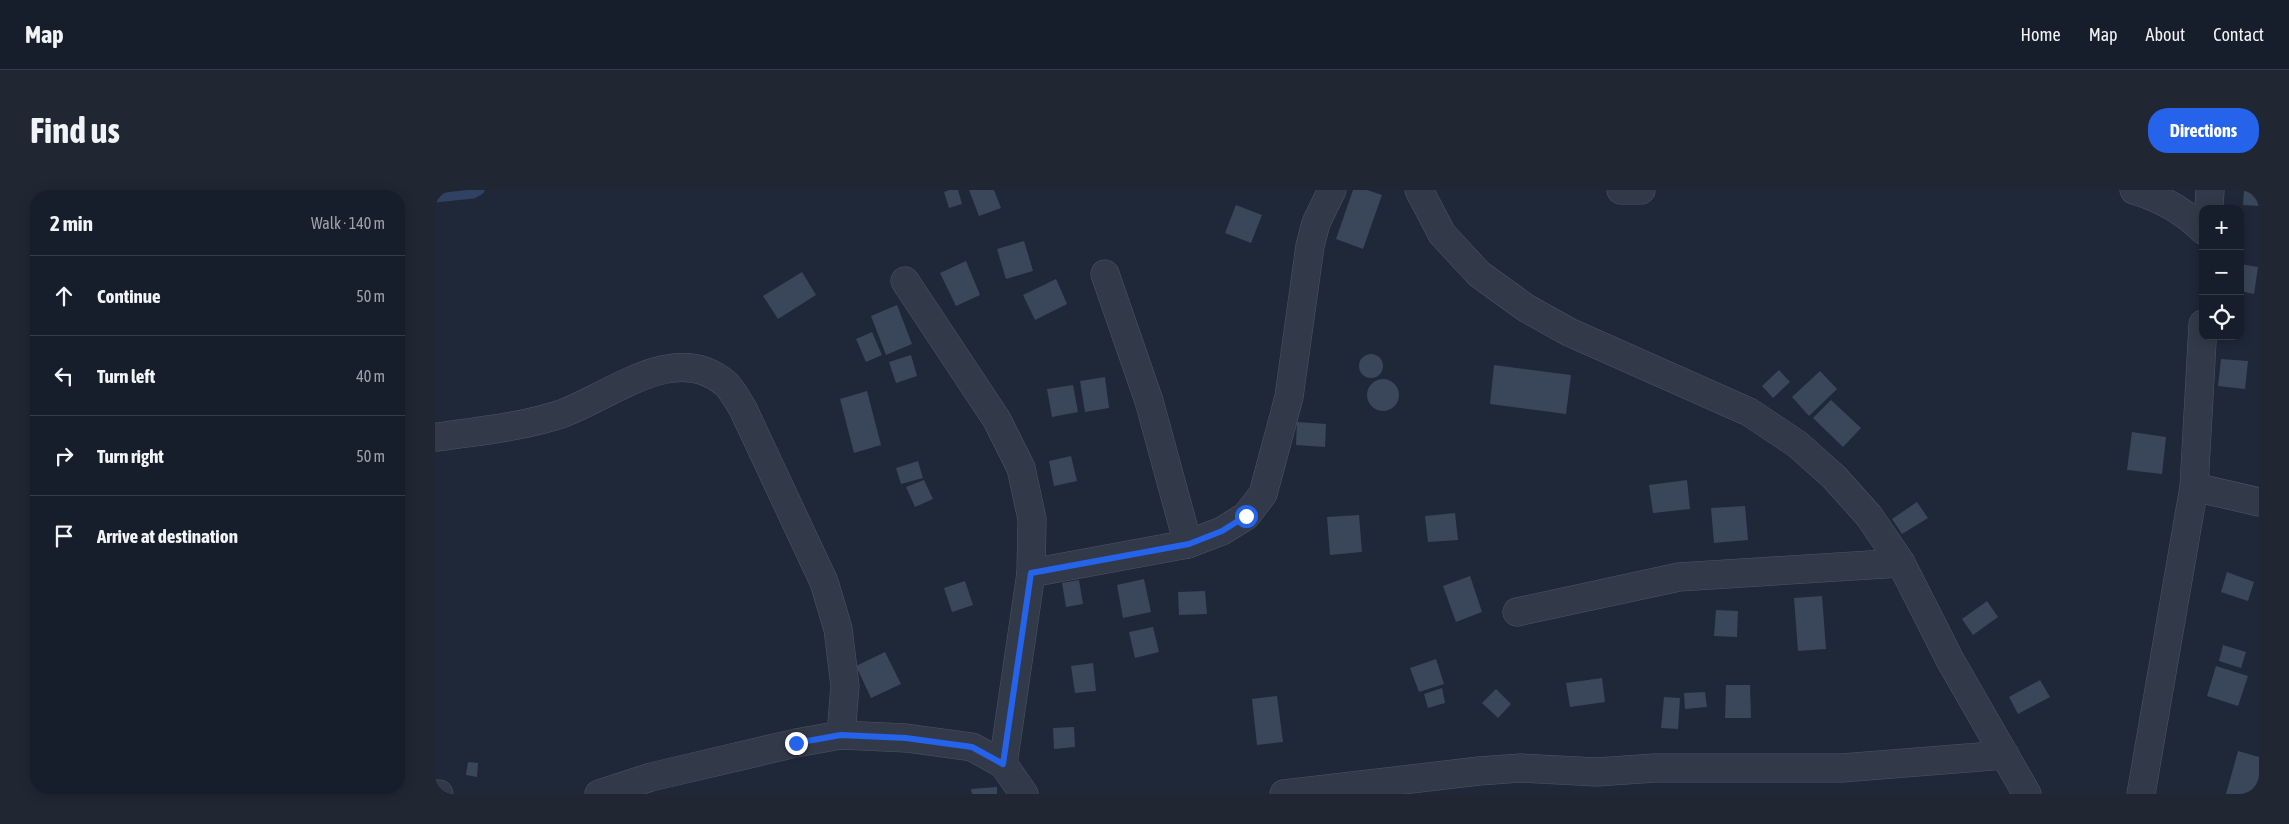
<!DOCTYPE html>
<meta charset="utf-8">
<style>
body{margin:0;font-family:"Asap Condensed",sans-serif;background:#202733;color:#f1f3f6}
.controls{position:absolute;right:15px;top:15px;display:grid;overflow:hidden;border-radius:10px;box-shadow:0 2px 12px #0003}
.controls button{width:45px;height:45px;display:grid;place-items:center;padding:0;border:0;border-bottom:1px solid #363c47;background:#171e2b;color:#f1f3f6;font:25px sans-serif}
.stop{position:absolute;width:15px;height:15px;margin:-11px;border:4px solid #2563eb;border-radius:50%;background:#fff}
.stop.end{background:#2563eb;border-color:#fff;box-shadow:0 1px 5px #0008}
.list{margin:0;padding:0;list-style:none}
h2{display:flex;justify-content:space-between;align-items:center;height:65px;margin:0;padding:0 20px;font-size:21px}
h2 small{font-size:16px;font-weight:400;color:#9ea2a9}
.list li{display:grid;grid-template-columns:32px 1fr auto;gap:15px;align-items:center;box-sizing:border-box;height:80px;padding:0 20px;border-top:1px solid #363c47}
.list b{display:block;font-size:19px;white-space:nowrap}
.list em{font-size:16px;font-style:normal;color:#9ea2a9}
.icon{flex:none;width:28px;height:28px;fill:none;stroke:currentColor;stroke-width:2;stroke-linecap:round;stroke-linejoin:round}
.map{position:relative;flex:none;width:1824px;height:604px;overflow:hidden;border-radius:20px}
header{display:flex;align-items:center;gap:30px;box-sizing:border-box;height:70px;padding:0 25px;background:#171e2b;border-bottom:1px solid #363c47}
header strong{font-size:24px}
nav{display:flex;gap:28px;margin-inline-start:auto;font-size:18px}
.intro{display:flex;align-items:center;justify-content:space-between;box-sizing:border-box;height:120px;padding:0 30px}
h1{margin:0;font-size:35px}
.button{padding:12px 22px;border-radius:20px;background:#2563eb;color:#fff;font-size:18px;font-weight:700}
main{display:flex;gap:30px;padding:0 30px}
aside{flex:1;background:#171e2b;border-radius:20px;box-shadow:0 2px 12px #0003}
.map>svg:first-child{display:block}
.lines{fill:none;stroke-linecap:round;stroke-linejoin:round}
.stream{stroke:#304261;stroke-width:9}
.building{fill:#3a4659}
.minor-casing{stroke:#4d5564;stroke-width:29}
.minor{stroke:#323a49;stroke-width:28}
.route{stroke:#2563eb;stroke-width:6}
</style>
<header>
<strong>Map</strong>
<nav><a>Home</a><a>Map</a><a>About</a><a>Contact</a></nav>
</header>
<div class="intro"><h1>Find us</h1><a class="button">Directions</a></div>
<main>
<aside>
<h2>2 min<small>Walk · 140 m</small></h2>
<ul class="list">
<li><svg class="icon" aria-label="ahead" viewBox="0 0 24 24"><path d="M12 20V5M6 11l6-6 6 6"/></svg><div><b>Continue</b></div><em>50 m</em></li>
<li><svg class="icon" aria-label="left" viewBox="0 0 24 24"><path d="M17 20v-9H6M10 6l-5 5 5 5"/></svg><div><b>Turn left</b></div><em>40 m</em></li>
<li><svg class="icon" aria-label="right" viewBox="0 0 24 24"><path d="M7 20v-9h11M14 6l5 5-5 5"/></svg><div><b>Turn right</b></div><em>50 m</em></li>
<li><svg class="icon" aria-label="arrive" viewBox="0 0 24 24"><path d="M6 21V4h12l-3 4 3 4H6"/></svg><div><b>Arrive at destination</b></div></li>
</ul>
</aside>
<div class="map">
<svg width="1824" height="604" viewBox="0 0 1824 604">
<rect width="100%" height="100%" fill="#1f2839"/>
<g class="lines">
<polyline class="stream" points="0,8 38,4 45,0"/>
</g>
<g class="building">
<polygon points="514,0 523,0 527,14 514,18 509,2"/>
<polygon points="534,0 559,0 566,18 544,26"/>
<polygon points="918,0 932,0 947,5 928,59 901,49"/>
<polygon points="1809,0 1824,0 1824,16 1808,15"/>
<polygon points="801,15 827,25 816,53 790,43"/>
<polygon points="589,51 598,81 571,89 562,59"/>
<polygon points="531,71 545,105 521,116 505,83"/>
<polygon points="1805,74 1823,77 1819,104 1805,101"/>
<polygon points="367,82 381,105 343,129 328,106"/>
<polygon points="621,89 632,114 600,130 588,105"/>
<polygon points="462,115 477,154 451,165 436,126"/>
<polygon points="437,142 447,165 431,172 421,149"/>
<circle cx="936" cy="176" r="12"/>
<polygon points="476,165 482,186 461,193 454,172"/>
<polygon points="1786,169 1813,171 1810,199 1783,196"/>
<polygon points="1059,175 1136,185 1131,224 1055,214"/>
<polygon points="1344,180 1355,192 1338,208 1327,196"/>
<polygon points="1385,181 1402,199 1374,226 1357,207"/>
<polygon points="670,187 674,218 650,222 645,191"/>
<circle cx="948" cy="205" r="16"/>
<polygon points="638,195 643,222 617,227 612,199"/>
<polygon points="432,201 446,255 419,263 405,209"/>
<polygon points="1396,210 1426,238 1408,257 1378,228"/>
<polygon points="862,232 891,234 890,257 861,255"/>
<polygon points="1697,242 1731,247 1727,284 1692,280"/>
<polygon points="636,266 642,291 619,296 614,271"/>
<polygon points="483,271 488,288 466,294 461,278"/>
<polygon points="489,290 498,309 480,317 471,297"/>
<polygon points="1252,290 1255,319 1218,323 1214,295"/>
<polygon points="1482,312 1493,328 1467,344 1457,329"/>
<polygon points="1310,316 1313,350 1279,353 1276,318"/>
<polygon points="1020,323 1023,350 993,352 990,326"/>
<polygon points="924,325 927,362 895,365 892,327"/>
<polygon points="1792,382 1819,392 1813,411 1786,402"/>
<polygon points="1035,386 1047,422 1021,432 1008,396"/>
<polygon points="709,389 716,422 688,428 682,395"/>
<polygon points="644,390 648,414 631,417 627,393"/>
<polygon points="530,391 538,415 517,422 509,398"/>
<polygon points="770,401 772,424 744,425 743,402"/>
<polygon points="1387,406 1391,459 1363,461 1359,408"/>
<polygon points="1552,411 1563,427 1538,445 1527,429"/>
<polygon points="1281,420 1303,421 1302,447 1279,446"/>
<polygon points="718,437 724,462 700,468 694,442"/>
<polygon points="1788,455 1811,462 1806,478 1784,471"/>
<polygon points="450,462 466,494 436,508 421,476"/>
<polygon points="1001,469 1009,494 984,502 975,478"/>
<polygon points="658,473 661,501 640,503 636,476"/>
<polygon points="1781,476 1813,486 1803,516 1772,506"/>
<polygon points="1167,488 1170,512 1135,517 1131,493"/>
<polygon points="1605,490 1615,507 1583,524 1574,507"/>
<polygon points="1291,495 1315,495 1316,528 1290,528"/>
<polygon points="1007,498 1010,513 993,518 989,504"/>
<polygon points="1061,499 1076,514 1063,528 1047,513"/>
<polygon points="1270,502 1272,517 1250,519 1249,503"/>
<polygon points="842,506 848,552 822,555 817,509"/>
<polygon points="1229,507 1245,508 1243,539 1226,538"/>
<polygon points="639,537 640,557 619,559 618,538"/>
<polygon points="1803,561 1824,567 1824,596 1822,604 1791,604"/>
<polygon points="33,572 43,573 42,587 31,585"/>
<polygon points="562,597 562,604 537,604 536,599"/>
</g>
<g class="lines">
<g class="minor-casing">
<g id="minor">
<polyline points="984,0 1007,44 1044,84 1091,118 1134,142 1314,222 1362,254 1399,287 1434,326 1466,373 1515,470 1592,604"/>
<polyline points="1186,0 1206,0"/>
<path d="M1699 0C1726 8 1748 20 1768 40"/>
<polyline points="1774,19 1775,0"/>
<polyline points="670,84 714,211 753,354"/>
<polyline points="470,91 562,230 586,278 597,329 596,383 568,574"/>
<path d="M3 247C44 241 87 237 126 224 173 208 241 149 291 194 298 201 303 211 308 219L389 392 403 439 410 496 406 545"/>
<polyline points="1759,297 1824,312"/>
<polyline points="596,383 753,354 787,341 811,326 828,304 854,207 875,56 881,33 897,0"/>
<polyline points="1082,422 1244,387 1466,373"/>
<polyline points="0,604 4,604"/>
<polyline points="164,604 216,587 361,553 406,545 471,548 537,557 568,574 589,604"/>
<polyline points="849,604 1044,581 1086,578 1162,582 1220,578 1407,578 1570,565"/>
<polyline points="1706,604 1759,297 1768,134"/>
</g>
</g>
<use href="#minor" class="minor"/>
</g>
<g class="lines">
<polyline class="route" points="361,553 406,545 471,548 537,557 568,574 596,383 754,354 787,341 811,326"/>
</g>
</svg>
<div class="controls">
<button>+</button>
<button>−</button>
<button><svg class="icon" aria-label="locate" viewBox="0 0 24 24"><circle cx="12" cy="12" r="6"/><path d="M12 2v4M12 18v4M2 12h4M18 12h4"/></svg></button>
</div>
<div class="stop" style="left:811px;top:326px"></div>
<div class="stop end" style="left:361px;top:553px"></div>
</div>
</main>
